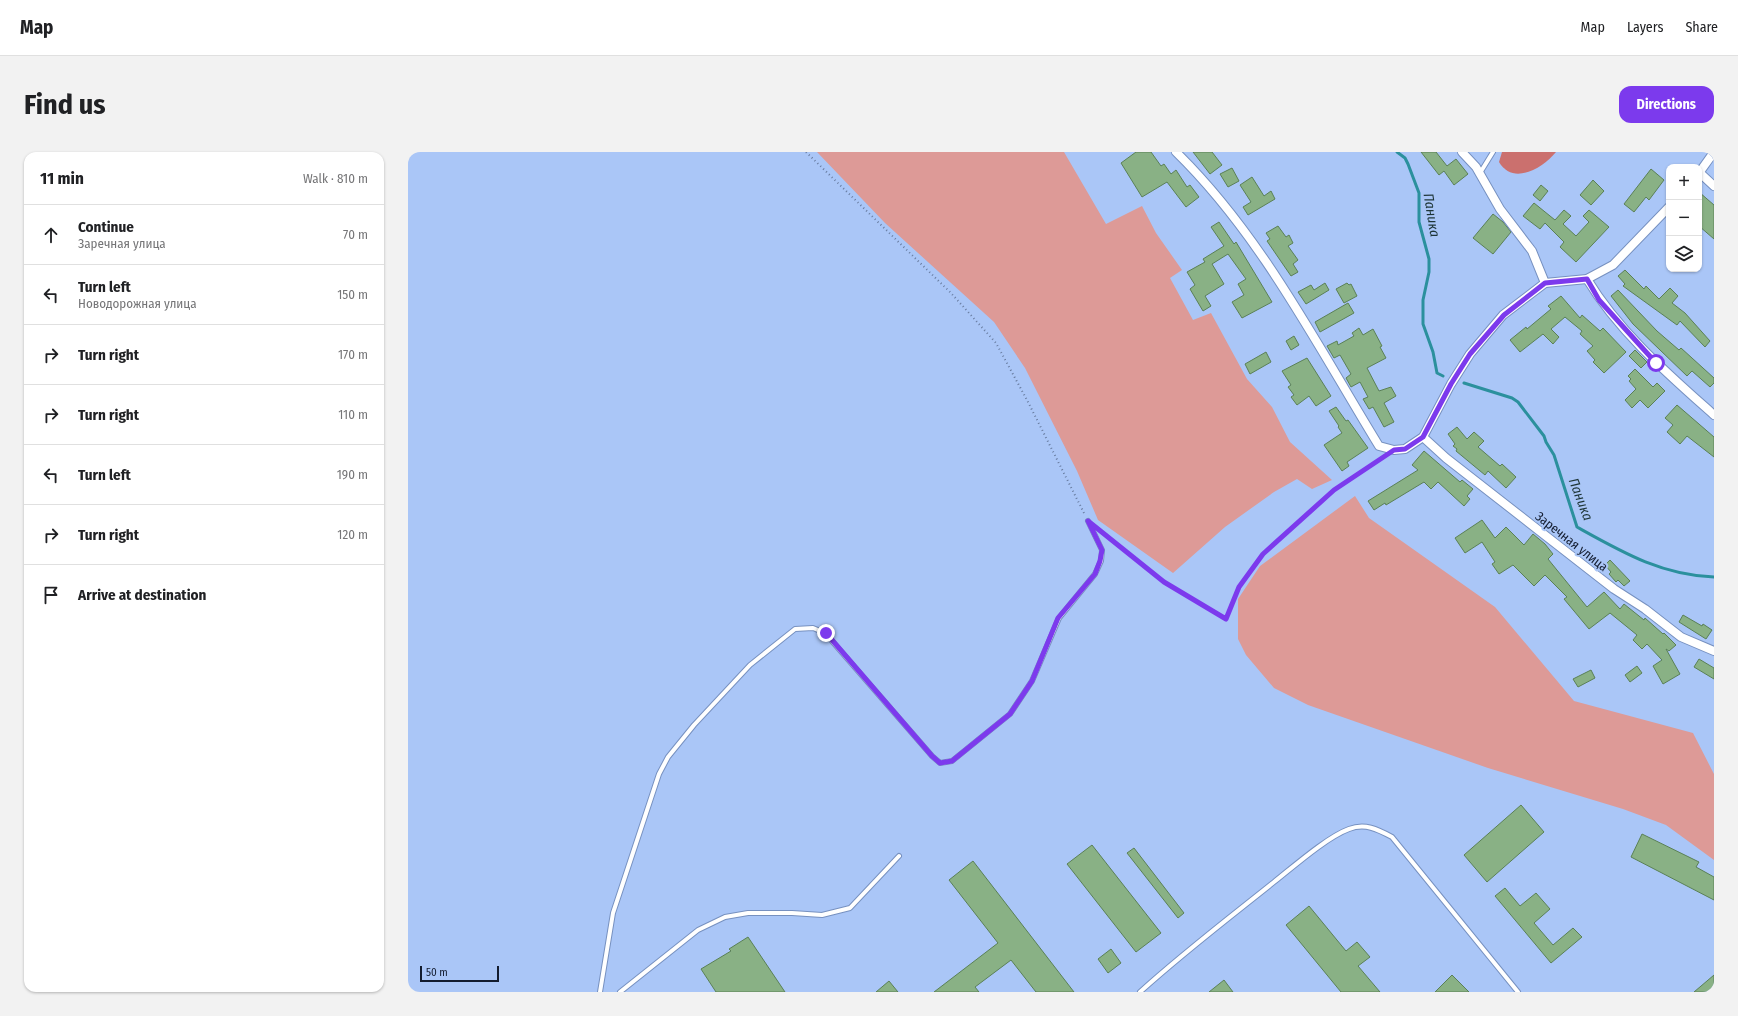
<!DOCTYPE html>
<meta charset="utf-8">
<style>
body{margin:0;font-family:"Fira Sans Condensed",sans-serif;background:#f2f2f2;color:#202124}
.controls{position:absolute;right:12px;top:12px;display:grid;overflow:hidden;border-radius:8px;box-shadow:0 1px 3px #0004}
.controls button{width:36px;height:36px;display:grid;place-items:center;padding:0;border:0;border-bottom:1px solid #e0e0e0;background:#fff;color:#202124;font:20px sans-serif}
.scale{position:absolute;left:12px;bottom:10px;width:79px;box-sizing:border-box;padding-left:4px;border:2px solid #131c2f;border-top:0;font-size:11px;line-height:14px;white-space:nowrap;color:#131c2f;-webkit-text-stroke:3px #aac6f7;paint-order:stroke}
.stop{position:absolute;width:12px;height:12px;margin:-9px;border:3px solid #7c3aed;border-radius:50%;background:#fff}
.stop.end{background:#7c3aed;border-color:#fff;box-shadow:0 1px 4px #0008}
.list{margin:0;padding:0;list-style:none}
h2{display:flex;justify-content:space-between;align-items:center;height:52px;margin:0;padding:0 16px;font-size:17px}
h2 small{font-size:13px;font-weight:400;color:#757577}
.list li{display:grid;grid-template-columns:26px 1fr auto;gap:12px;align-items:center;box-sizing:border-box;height:60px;padding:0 16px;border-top:1px solid #e0e0e0}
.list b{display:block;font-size:15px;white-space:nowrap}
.list p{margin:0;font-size:13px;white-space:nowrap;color:#757577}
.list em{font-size:13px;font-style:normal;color:#757577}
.icon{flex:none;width:22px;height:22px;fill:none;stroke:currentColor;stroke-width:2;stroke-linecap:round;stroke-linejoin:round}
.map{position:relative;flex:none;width:1306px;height:840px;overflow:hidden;border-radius:12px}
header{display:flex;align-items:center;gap:24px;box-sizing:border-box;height:56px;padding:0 20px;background:#fff;border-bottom:1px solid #e0e0e0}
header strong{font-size:19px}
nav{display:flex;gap:22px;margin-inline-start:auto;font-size:14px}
.intro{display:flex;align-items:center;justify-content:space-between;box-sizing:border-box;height:96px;padding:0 24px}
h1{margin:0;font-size:28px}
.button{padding:10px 18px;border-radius:12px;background:#7c3aed;color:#fff;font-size:14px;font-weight:700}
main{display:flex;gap:24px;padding:0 24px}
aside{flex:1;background:#fff;border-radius:12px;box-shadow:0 1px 3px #0004}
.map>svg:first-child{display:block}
.green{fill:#dd9a97}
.forest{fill:#cb706e}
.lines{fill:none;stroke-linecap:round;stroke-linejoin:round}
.stream{stroke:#2b909d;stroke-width:3}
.building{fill:#89b185;stroke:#5a8056}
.lane-casing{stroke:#7791c0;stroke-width:6}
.street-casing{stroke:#7791c0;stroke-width:10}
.path{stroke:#687ca0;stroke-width:2;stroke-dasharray:1 3;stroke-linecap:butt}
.lane{stroke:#fff;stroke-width:4}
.street{stroke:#fff;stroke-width:8}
.route{stroke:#7c3aed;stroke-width:5}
.labels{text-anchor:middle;stroke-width:4;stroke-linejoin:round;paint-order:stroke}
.street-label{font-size:13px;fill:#131c2f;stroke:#aac6f7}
.water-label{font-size:14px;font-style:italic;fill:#1e3537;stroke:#aac6f7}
</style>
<header>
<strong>Map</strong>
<nav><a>Map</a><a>Layers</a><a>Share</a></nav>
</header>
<div class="intro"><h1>Find us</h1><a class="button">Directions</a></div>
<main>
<aside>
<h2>11 min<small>Walk · 810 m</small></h2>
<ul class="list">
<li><svg class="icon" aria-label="ahead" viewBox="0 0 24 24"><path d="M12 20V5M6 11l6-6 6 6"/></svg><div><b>Continue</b><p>Заречная улица</p></div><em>70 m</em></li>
<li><svg class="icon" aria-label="left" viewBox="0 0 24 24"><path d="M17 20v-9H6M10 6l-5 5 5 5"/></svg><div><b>Turn left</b><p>Новодорожная улица</p></div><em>150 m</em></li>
<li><svg class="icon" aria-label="right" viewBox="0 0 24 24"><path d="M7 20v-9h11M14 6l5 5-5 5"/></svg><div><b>Turn right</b></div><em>170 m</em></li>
<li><svg class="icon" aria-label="right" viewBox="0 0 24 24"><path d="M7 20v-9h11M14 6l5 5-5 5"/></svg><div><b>Turn right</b></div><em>110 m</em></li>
<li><svg class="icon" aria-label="left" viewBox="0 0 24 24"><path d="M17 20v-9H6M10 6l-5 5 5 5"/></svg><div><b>Turn left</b></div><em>190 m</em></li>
<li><svg class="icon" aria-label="right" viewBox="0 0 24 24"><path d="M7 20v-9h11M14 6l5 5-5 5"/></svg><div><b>Turn right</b></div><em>120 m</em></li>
<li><svg class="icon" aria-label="arrive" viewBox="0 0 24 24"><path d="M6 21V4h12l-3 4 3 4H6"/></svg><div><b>Arrive at destination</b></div></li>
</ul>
</aside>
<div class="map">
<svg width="1306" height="840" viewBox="0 0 1306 840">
<rect width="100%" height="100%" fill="#aac6f7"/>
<g class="green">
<polygon points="409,0 656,0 698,72 734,54 748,81 774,118 762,126 785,168 803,161 839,227 864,255 882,290 924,328 904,337 889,327 866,340 817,375 765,421 690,368 669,319 617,216 586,170 477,71"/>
<polygon points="947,344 961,366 1087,455 1166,549 1285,581 1306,622 1306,708 1258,673 1215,657 1080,616 900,553 866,536 838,503 830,487 830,447 852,414"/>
</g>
<path class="forest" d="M1094 0H1148C1135 16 1105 34 1091 10Z"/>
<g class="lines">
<g class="stream">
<polyline points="989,0 997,6 1000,12 1011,41 1011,70 1021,107 1021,120 1015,148 1015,172 1025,200 1029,221 1035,224"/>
<path d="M1056 231 1104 246 1110 250 1136 284 1138 290 1146 303 1169 375C1214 400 1253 423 1306 425"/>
</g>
</g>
<g class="building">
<polygon points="728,0 743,0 753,14 756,12 763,22 768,18 779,35 782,33 791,45 778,55 759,30 734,45 713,11"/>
<polygon points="785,0 804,0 814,13 802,22"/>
<polygon points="1013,0 1028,0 1039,14 1048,7 1060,22 1046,33 1036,19 1031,23"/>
<polygon points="824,16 831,29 820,35 812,22"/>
<polygon points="1243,17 1256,28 1241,48 1238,45 1226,60 1216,52"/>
<polygon points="844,25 856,44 863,39 867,47 840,63 835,55 843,50 832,33"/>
<polygon points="1185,28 1196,39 1183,53 1172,43"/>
<polygon points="1133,33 1140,39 1132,49 1125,43"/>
<polygon points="1291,40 1306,53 1306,87 1291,74"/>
<polygon points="1126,51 1147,68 1156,58 1163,64 1155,72 1168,84 1181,70 1175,64 1181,58 1201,75 1168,110 1152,95 1156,90 1137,71 1132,77 1115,64"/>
<polygon points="1085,62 1095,70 1103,80 1085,102 1065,86"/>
<polygon points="811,70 826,92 828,90 864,150 834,166 824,150 836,143 830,132 838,127 820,102 804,112 816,132 797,144 803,154 795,159 782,137 787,133 779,120 797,110 795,107 816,94 803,75"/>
<polygon points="870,74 878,85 881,83 885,91 880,94 890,108 885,112 890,120 883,124 859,89 862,87 858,81"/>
<polygon points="1217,118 1236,137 1238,134 1251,147 1262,136 1270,144 1264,151 1277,161 1302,189 1297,195 1272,169 1269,173 1215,134 1217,132 1210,124"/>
<polygon points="917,131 921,138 898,152 890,140 903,133 906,138"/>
<polygon points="939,131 941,133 943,132 949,144 936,151 928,137"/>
<polygon points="1210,138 1249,179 1271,198 1273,196 1306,226 1306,231 1302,235 1284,219 1279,224 1225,172 1203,144"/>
<polygon points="1153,144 1172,166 1174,163 1192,179 1195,176 1218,200 1196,221 1185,210 1187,208 1179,199 1185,194 1172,182 1174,179 1157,165 1143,177 1151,185 1145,192 1135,182 1112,200 1102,188 1118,175 1119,177 1143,157 1140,154"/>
<polygon points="940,151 946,161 912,180 907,170"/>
<polygon points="951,176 955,183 965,177 974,194 972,195 978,206 959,216 971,239 983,235 988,244 976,251 986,270 976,275 965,255 961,257 955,247 960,245 952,230 943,235 938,226 943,222 932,203 926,206 919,194 929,189 930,193 946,184 944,181"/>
<polygon points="886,184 891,193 883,198 878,189"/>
<polygon points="1227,198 1239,210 1233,216 1221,204"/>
<polygon points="858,200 863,210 842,222 837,212"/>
<polygon points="899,206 923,244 908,254 901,244 889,253 883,245 886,243 880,235 883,233 874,219"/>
<polygon points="1227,217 1245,235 1249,231 1257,239 1240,256 1232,248 1224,256 1217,248 1228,237 1221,229 1223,227 1220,224"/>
<polygon points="1269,253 1306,285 1306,305 1279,284 1272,292 1259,280 1265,273 1257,266"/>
<polygon points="928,255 938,269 940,268 960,296 939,310 941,314 934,319 916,293 934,281 930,275 931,274 921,259"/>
<polygon points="1049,275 1059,287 1066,280 1076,289 1070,295 1092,314 1094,312 1108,325 1098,336 1080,319 1077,323 1048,299 1049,297 1045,294 1047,292 1040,282"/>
<polygon points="1016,299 1052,330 1054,328 1065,337 1059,344 1062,347 1056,354 1030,330 1023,337 1016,330 978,353 977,351 966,358 960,349 1010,318 1004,313"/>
<polygon points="1074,368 1087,386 1098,375 1116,393 1125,382 1137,392 1145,402 1140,407 1179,455 1196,440 1212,457 1216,452 1236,468 1237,466 1255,482 1256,481 1268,493 1261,499 1258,497 1272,522 1255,532 1245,514 1254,508 1239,492 1234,497 1225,488 1229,483 1202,461 1181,477 1156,447 1159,445 1137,423 1126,434 1105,413 1091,422 1084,412 1087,410 1074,390 1057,401 1047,386"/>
<polygon points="1202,408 1222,429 1216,434 1210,428 1208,430 1201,422 1203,420 1197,413"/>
<polygon points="1275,463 1294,474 1295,472 1304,478 1298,487 1271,470"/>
<polygon points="1291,507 1306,516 1306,527 1286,515"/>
<polygon points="1229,514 1234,521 1222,530 1217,523"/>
<polygon points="1183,518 1187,526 1170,535 1165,527"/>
<polygon points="1113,653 1136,680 1079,730 1056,703"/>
<polygon points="1234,682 1291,710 1288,715 1306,725 1306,748 1223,705"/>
<polygon points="684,693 753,781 728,800 659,712"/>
<polygon points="726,696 776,761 770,766 719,701"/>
<polygon points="565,709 666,840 628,840 603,808 567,835 571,840 526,840 590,791 541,728"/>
<polygon points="1097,736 1112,754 1128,741 1142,757 1126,771 1145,793 1165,776 1174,785 1143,811 1087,744"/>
<polygon points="901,754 938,799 949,790 962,805 950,814 972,840 933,840 878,773"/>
<polygon points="340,785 377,840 308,840 293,817 323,799 321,797"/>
<polygon points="703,797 713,811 700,821 690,807"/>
<polygon points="1044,823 1061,840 1027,840"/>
<polygon points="1306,823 1306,837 1303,840 1286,840"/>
<polygon points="816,828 825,840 801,840"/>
<polygon points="481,829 490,840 468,840"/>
</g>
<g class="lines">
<g class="lane-casing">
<g id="lane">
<polyline points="1072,21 1085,0"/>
<polyline points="192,840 205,761 251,622 260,605 286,573 342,513 387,477 405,476 417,481 524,604 532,611 544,609 602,562 624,529 651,466 687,422 693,409 694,398 680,369"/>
<polyline points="212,840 290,778 317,765 340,761 384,761 414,763 442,756 491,704"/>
<path d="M732 840C775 801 821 766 866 730 885 715 919 685 941 677 957 671 969 677 984 685L1110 840"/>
</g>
</g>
<g class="street-casing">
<g id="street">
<path d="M768 0C853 83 909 193 971 294L986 298 997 297 1015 285 1043 232 1062 202 1095 163 1137 131 1179 127 1205 113 1261 55"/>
<polyline points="1054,0 1068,15 1092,57 1124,99 1137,131"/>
<polyline points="1291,21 1306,0"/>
<polyline points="1292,21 1306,34"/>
<path d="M1179 127C1211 180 1260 222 1306 263"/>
<polyline points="1015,285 1038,306 1206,437 1237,457 1273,485 1306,499"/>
</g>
</g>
<g class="path">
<polyline points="398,0 543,141 588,191 619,248 677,363"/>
<polyline points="694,380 756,430 818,467 831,435 855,402 926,338 977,305"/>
</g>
<use href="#lane" class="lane"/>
<use href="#street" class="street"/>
</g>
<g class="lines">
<polyline class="route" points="418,481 524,604 532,611 544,609 602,562 624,529 650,466 687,422 692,409 694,398 680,369 756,430 818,467 831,435 855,402 926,338 986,298 997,297 1015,285 1043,232 1062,202 1096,163 1137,131 1179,127 1191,148 1248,211"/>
</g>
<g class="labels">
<g class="street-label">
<text transform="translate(1164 389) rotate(38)" y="5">Заречная улица</text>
</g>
<g class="water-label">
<text transform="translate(1024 63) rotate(81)" y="5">Паника</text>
<text transform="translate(1173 347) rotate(69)" y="5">Паника</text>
</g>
</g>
</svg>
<div class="controls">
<button>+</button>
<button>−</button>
<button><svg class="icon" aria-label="layers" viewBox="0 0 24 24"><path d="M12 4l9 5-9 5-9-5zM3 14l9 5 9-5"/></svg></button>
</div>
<div class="scale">50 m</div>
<div class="stop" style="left:1248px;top:211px"></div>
<div class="stop end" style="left:418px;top:481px"></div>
</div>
</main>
